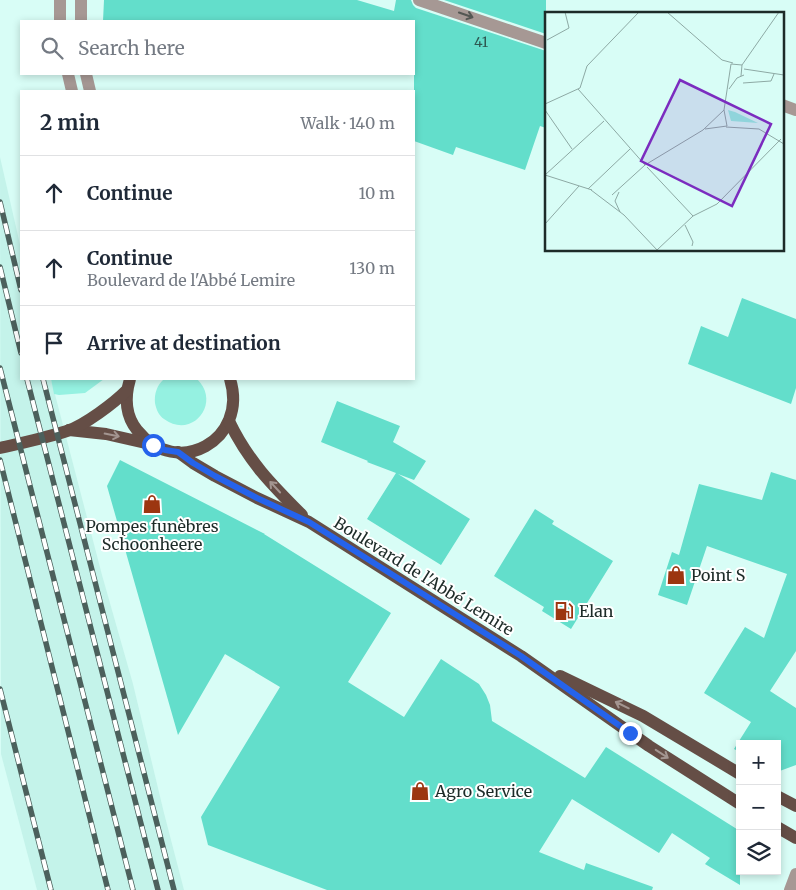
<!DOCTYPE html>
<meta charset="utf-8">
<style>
body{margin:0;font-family:Merriweather,serif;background:#f2f2f3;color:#1f2937}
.controls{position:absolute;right:15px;bottom:15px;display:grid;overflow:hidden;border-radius:0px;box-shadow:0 2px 8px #0003}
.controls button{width:45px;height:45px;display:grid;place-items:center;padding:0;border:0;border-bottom:1px solid #e0e1e3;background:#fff;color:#1f2937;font:25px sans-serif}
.stop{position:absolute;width:15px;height:15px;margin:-11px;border:4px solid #2563eb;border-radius:50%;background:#fff}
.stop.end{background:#2563eb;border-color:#fff;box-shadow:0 1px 5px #0008}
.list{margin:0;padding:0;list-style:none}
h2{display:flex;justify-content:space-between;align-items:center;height:65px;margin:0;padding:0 20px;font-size:21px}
h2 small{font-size:16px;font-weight:400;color:#747a83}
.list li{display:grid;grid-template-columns:32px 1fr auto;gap:15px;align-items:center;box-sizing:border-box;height:75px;padding:0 20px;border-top:1px solid #e0e1e3}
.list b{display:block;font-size:19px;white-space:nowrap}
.list p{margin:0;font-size:16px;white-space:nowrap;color:#747a83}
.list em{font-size:16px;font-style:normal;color:#747a83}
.icon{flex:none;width:28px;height:28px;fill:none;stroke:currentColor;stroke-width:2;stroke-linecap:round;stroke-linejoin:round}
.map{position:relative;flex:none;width:796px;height:890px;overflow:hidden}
.search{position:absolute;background:#fff;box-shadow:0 2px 8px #0003;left:20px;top:20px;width:395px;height:55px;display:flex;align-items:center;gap:12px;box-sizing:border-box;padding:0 18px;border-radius:0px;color:#747a83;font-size:19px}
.panel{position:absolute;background:#fff;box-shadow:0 2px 8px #0003;left:20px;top:90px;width:395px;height:290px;border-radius:0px}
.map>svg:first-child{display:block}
.built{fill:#c4f3ea}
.green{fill:#95f1e1}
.building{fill:#63decb}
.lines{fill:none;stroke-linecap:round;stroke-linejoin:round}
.minor{stroke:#a69894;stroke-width:12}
.major{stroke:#654e46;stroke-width:12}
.rail-casing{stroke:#4c605c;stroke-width:5.5}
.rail{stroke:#fff;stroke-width:4;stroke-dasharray:11;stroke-linecap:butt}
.oneway{stroke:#545753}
.oneway2{stroke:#a39590}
.route{stroke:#2563eb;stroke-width:6}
.labels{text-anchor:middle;stroke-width:4;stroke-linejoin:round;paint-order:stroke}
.number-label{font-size:14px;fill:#2e5851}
.poi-label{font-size:16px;fill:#1d2b28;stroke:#fff;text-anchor:start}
.street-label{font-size:16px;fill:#1d2b28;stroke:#fff}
.inset-road{fill:none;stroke:#8da9a4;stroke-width:1}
.view{fill:#7b2cbf;fill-opacity:0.15;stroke:#7b2cbf;stroke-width:2.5}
.inset-edge{fill:none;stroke:#1d2b28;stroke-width:2.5}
</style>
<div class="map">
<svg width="796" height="890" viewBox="0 0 796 890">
<rect width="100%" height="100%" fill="#d8fdf6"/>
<polygon class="built" points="0,157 21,249 21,379 51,379 102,575 133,684 164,813 184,890 37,890 1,754"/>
<g class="green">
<polygon points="51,379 104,379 85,393 59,395 54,394"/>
<path d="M164 379H197C222 403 192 440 164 419 159 416 156 409 155 403 154 394 157 385 164 379Z"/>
</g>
<g class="building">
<polygon points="104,0 357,0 394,11 396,0 411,0 413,5 416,8 546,51 546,128 540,126 525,170 456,147 453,155 414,141 414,21 103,21"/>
<polygon points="444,0 546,0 546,34"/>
<polygon points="742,298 796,319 796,388 791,404 688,364 701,326 728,337"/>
<polygon points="337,401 400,426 393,442 426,461 414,480 398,474 470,519 441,565 367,519 396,473 367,462 368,461 321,442"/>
<polygon points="120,460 265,534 264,534 391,613 348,682 404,717 441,659 479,684 486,695 490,705 492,721 585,778 606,747 740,831 740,885 705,864 710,858 672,833 659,853 572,799 539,852 584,870 586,863 653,887 652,890 327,890 208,845 201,817 280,687 225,654 178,735 107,486"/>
<polygon points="771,472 796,480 796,651 770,691 796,708 796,765 777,772 777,744 740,744 740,752 734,749 751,722 704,693 745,627 764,638 787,574 707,546 687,605 658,595 672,552 679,555 699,484 762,500"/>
<polygon points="535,509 554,521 552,524 613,561 571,629 542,611 544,607 494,576"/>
</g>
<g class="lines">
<g class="minor">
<polyline points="60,0 60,21"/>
<polyline points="419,0 546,43"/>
<polyline points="81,21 81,0"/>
<polyline points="68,74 72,91"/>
<polyline points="86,74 90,91"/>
<polyline points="782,105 796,110"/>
<polyline points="790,890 796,874"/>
</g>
<g class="major">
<path d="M130 379C125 396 125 415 137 430 177 480 249 440 230 379"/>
<path d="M229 421C248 461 272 485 302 515"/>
<polyline points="69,430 106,434 150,444"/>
<path d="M0 448C22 443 45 438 67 431 85 425 114 403 127 390"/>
<polyline points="178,452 193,463 215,476 257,498 309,522 521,656 649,746 740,804"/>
<polyline points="560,676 643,716 740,774"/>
<polyline points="777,796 796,806"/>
<polyline points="777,827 796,838"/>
</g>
<g class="rail-casing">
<g id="rail">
<polyline points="0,202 21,290"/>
<polyline points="0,267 21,353"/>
<polyline points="0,368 133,890"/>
<polyline points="27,379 158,890"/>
<polyline points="43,379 174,890"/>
<polyline points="0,460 108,890"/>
<polyline points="0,689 51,890"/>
</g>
</g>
<use href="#rail" class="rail"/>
</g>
<defs><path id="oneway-shaft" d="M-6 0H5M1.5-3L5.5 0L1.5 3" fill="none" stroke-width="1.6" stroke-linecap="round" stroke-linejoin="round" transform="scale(1.25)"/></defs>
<use class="oneway" href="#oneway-shaft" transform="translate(466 15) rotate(19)"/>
<g class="oneway2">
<use href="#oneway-shaft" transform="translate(112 435) rotate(11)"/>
<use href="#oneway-shaft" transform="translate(275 487) rotate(-133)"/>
<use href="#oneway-shaft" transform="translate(622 705) rotate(-154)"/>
<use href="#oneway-shaft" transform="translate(662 754) rotate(33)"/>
</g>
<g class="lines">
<polyline class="route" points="153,445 165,450 178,452 193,463 215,476 257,498 309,522 521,656 630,733"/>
</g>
<defs>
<g id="shop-bare" transform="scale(1.5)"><path d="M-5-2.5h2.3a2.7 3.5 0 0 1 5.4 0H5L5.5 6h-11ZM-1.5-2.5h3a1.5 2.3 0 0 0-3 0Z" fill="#9c3610" stroke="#fff" stroke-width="2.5" paint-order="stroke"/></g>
<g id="fuel-bare" transform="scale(1.5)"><path d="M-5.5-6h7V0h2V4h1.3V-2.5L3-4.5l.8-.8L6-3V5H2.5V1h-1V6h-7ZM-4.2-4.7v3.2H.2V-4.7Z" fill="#9c3610" stroke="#fff" stroke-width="2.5" paint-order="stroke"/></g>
</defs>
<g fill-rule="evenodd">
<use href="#shop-bare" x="152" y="504"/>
<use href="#shop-bare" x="676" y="575"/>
<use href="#fuel-bare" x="564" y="611"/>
<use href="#shop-bare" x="420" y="791"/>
</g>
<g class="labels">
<g class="number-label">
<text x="481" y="47">41</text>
</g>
<g class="poi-label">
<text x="152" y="532" text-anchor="middle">Pompes funèbres<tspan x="152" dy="18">Schoonheere</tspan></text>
<text x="691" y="581">Point S</text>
<text x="579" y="617">Elan</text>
<text x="435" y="797">Agro Service</text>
</g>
<g class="street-label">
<text transform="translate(424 576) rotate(32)" y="6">Boulevard de l'Abbé Lemire</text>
</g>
</g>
<g transform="translate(545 12)">
<rect width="239" height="239" fill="#d8fdf6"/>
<path d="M183 98 190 100 213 111 186 109Z" fill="#95f1e1"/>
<path class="inset-road" d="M122 0 177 48 188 51M2 28 24 16 20 0M197 53 234 0M199 57 239 63M198 71 226 69 229 62M33 77 100 153M184 77 192 66 199 63M0 92 35 76 42 54 94 0M0 98 27 137M181 115 214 117 239 132M160 117 182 114 179 98 186 52 197 53 196 64M102 155 148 204M0 163 59 109M0 163 47 178M43 177 85 137M46 178 79 203 113 239M74 180 70 189 75 200M67 183 100 153 158 118 179 98M0 212 34 174M140 213 148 230 147 234M112 238 148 204 172 192 236 127"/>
<path class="view" d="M135 68 226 112 187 194 96 149Z"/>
<rect width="239" height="239" class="inset-edge"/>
</g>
</svg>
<div class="controls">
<button>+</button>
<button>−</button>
<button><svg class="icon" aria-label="layers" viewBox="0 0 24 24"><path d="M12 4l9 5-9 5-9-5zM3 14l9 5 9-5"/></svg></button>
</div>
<div class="stop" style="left:153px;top:445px"></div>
<div class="stop end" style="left:630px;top:733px"></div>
<div class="search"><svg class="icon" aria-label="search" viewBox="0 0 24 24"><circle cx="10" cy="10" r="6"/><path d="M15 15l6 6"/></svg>Search here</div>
<section class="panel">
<h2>2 min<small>Walk · 140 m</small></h2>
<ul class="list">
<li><svg class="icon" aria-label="ahead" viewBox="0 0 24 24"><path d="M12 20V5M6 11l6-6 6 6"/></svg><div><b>Continue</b></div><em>10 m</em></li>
<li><svg class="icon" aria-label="ahead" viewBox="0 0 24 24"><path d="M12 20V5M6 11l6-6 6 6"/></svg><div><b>Continue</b><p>Boulevard de l'Abbé Lemire</p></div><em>130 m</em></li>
<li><svg class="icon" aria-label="arrive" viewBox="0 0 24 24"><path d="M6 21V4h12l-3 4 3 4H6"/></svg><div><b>Arrive at destination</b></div></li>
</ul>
</section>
</div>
